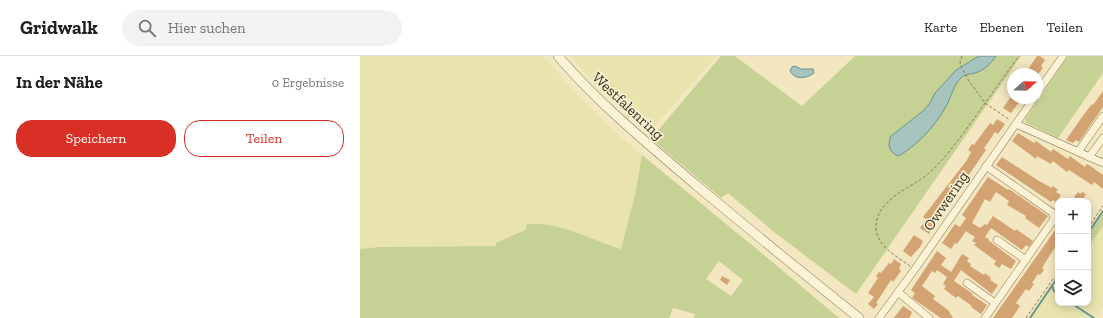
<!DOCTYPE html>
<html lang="de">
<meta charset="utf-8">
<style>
body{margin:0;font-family:"Zilla Slab",serif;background:#f2f2f2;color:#202124}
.controls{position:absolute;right:12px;bottom:12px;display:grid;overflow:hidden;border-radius:8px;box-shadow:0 2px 10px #0003}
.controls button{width:36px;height:36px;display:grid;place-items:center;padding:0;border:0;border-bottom:1px solid #e0e0e0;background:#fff;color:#202124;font:20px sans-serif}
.compass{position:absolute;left:647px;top:12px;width:36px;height:36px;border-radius:50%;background:#fff;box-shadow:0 2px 10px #0003;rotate:70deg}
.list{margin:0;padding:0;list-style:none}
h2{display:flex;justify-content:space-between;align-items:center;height:52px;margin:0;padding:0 16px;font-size:17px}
h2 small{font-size:13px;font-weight:400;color:#757577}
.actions{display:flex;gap:8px;padding:12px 16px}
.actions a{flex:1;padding:9px 0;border:1px solid #d93025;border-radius:16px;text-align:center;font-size:14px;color:#d93025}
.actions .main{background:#d93025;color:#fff}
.icon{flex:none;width:22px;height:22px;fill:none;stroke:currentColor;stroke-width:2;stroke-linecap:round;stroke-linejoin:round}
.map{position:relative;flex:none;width:743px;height:262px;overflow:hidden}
header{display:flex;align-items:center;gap:24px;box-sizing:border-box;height:56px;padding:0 20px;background:#fff;border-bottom:1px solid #e0e0e0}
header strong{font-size:19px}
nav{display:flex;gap:22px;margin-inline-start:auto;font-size:14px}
.search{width:280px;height:36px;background:#f2f2f2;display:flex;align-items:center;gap:10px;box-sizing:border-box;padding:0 14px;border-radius:22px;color:#757577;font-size:15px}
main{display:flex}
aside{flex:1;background:#fff}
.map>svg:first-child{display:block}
.farmland{fill:#e9e4ae}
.green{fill:#c6d294;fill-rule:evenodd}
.water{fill:#a4c4bd;stroke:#6a948c}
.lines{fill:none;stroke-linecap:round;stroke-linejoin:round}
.stream{stroke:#6a948c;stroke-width:2}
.building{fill:#d4a373}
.minor-casing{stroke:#8e7857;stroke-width:8}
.tertiary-casing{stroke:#8e7857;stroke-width:10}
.path{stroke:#8e7857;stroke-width:1;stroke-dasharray:3 2;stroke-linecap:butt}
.minor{stroke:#fcf3d6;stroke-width:7}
.tertiary{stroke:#fcf3d6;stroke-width:9}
.labels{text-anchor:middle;stroke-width:3.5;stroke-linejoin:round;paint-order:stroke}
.street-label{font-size:15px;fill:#3c2e1c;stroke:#f9f0d2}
</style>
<header>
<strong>Gridwalk</strong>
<div class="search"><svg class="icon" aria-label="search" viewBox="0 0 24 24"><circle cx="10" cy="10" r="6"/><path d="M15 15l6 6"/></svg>Hier suchen</div>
<nav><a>Karte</a><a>Ebenen</a><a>Teilen</a></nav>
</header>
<main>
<aside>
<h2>In der Nähe<small>0 Ergebnisse</small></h2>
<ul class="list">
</ul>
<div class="actions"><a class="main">Speichern</a><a>Teilen</a></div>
</aside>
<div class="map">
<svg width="743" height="262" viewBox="0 0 743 262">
<rect width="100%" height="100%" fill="#f2e7c1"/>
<g class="farmland">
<polygon points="0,0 183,0 215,36 260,80 282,99 275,139 261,193 207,174 179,167 136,187 136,190 19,191 0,193"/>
<polygon points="210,0 356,0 287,79 285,74 246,39"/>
<polygon points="743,170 743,251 736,261 715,247 728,247 728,191"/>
<polygon points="691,234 698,240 698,247 709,247 731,262 671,262"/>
</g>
<g class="green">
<polygon points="361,0 375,0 442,50 495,0 661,0 496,238 414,176 368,137 361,142 289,81 293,75 294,79"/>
<polygon points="708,0 743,0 743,17 698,82 666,67 665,63"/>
<path d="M282 99 410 204 479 262H334L335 258 313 252 309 262H0V193L19 191 136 190V187L165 174 167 168C200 165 231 184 261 193L275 139ZM359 205 383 224 371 240 346 223Z"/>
<polygon points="743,157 743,170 728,191 728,179"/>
</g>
<g class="water">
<path d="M619 0H636C630 8 625 14 615 17 610 18 605 18 601 22 593 29 591 43 585 52 576 69 556 91 538 100 529 96 527 89 531 80L563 55 570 47 575 37 596 14Z"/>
<path d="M435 10 441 13H453L454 17C446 23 435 24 430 15L432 11Z"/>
</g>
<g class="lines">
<g class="stream">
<polyline points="728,177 743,155"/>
<polyline points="692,230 694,235 698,238"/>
<polyline points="711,247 734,262"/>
<polyline points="670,262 698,221"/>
</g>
</g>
<g class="building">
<polygon points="677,0 680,0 685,4 681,10 683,12 678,18 674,18 668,13"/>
<polygon points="743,35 743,51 721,83 719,86 716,84 713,87 706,84 722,61 732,48 733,49"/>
<polygon points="650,42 662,42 651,57 643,52"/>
<polygon points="637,63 645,68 638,78 635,76 629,85 624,92 626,94 608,120 606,119 598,130 600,132 597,136 595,135 588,145 590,147 584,156 582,155 574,167 576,168 569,178 560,172 566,163 563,161 607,104 611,96 608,94 612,88 614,89 630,67 633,69"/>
<polygon points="658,77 674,87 676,85 691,96 693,93 708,103 710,100 725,111 727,108 729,109 743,119 743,133 734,126 732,129 729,127 709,114 707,116 693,105 691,108 677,100 676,103 652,85"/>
<polygon points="642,101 679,125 692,132 693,130 698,134 696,136 701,139 696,146 693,144 691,146 636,109"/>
<polygon points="628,121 648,134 649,133 688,160 679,172 665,162 666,160 647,149 649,145 636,136 630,146 625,143 612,167 620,172 625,168 627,169 633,160 655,175 656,173 673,185 669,191 666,189 662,194 631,172 625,181 629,183 628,184 656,205 651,213 642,208 639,212 634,208 636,205 614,189 616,187 612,185 615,181 607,176 606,175 597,188 595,187 591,193 582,187 595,168 600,171 606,162 602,159"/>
<polygon points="718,136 720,138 722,136 726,138 724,141 730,145 715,145 717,143 714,141"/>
<polygon points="698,170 698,186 682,212 684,214 680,219 678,218 672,227 674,228 669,235 666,233 656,247 660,250 652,262 633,262"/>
<polygon points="554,179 563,185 560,191 551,201 543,195"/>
<polygon points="577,195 586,202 581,209 591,216 602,198 609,202 607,205 611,208 610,210 624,219 625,217 631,222 630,224 638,229 632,238 601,214 594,225 613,238 612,239 627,249 621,258 611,251 612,250 609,248 598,240 596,242 584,233 586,230 583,228 587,221 577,214 575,217 572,215 562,230 575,240 573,243 588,254 593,262 581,262 552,242 555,237 551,234"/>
<polygon points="534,203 541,208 539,213 541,215 533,226 531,224 516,247 518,248 514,253 508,248 514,241 508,237 518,222 516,220 519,216 521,217 529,207 531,208"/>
<polygon points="362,220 370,224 367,229 360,224"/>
<polygon points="543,250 552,256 551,259 549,262 534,262"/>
</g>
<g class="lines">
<g class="minor-casing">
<g id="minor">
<polyline points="677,37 703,0"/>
<polyline points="656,68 743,107"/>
<polyline points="718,96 743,60"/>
<polyline points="729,101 743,82"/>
<polyline points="637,184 666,204"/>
<polyline points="607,227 635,247"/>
<polyline points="538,236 569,262"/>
<polyline points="519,262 555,213 674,42"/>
<polyline points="625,262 694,163 693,157 626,110"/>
</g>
</g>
<g class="tertiary-casing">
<path id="tertiary" d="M198 0C239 48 288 88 336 129 390 174 444 218 499 262"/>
</g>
<g class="path">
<polyline points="602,0 600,6 601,10 609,25 625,47 650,64"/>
<polyline points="728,172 743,150"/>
<path d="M550 210C536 200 515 189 516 170 517 143 551 132 568 118 585 103 599 83 613 64 628 43 643 22 659 0"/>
<polyline points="666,262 698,216"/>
</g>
<use href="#minor" class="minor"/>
<use href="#tertiary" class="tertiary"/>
</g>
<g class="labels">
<g class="street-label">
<text transform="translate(268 50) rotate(43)" y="5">Westfalenring</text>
<text transform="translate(586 145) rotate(-56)" y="5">Owwering</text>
</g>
</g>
</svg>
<div class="controls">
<button>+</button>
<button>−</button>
<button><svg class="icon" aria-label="layers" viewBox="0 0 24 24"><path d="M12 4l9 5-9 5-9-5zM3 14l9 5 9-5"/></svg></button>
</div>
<svg class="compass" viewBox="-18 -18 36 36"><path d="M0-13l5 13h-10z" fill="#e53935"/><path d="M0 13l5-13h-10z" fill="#757577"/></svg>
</div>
</main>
